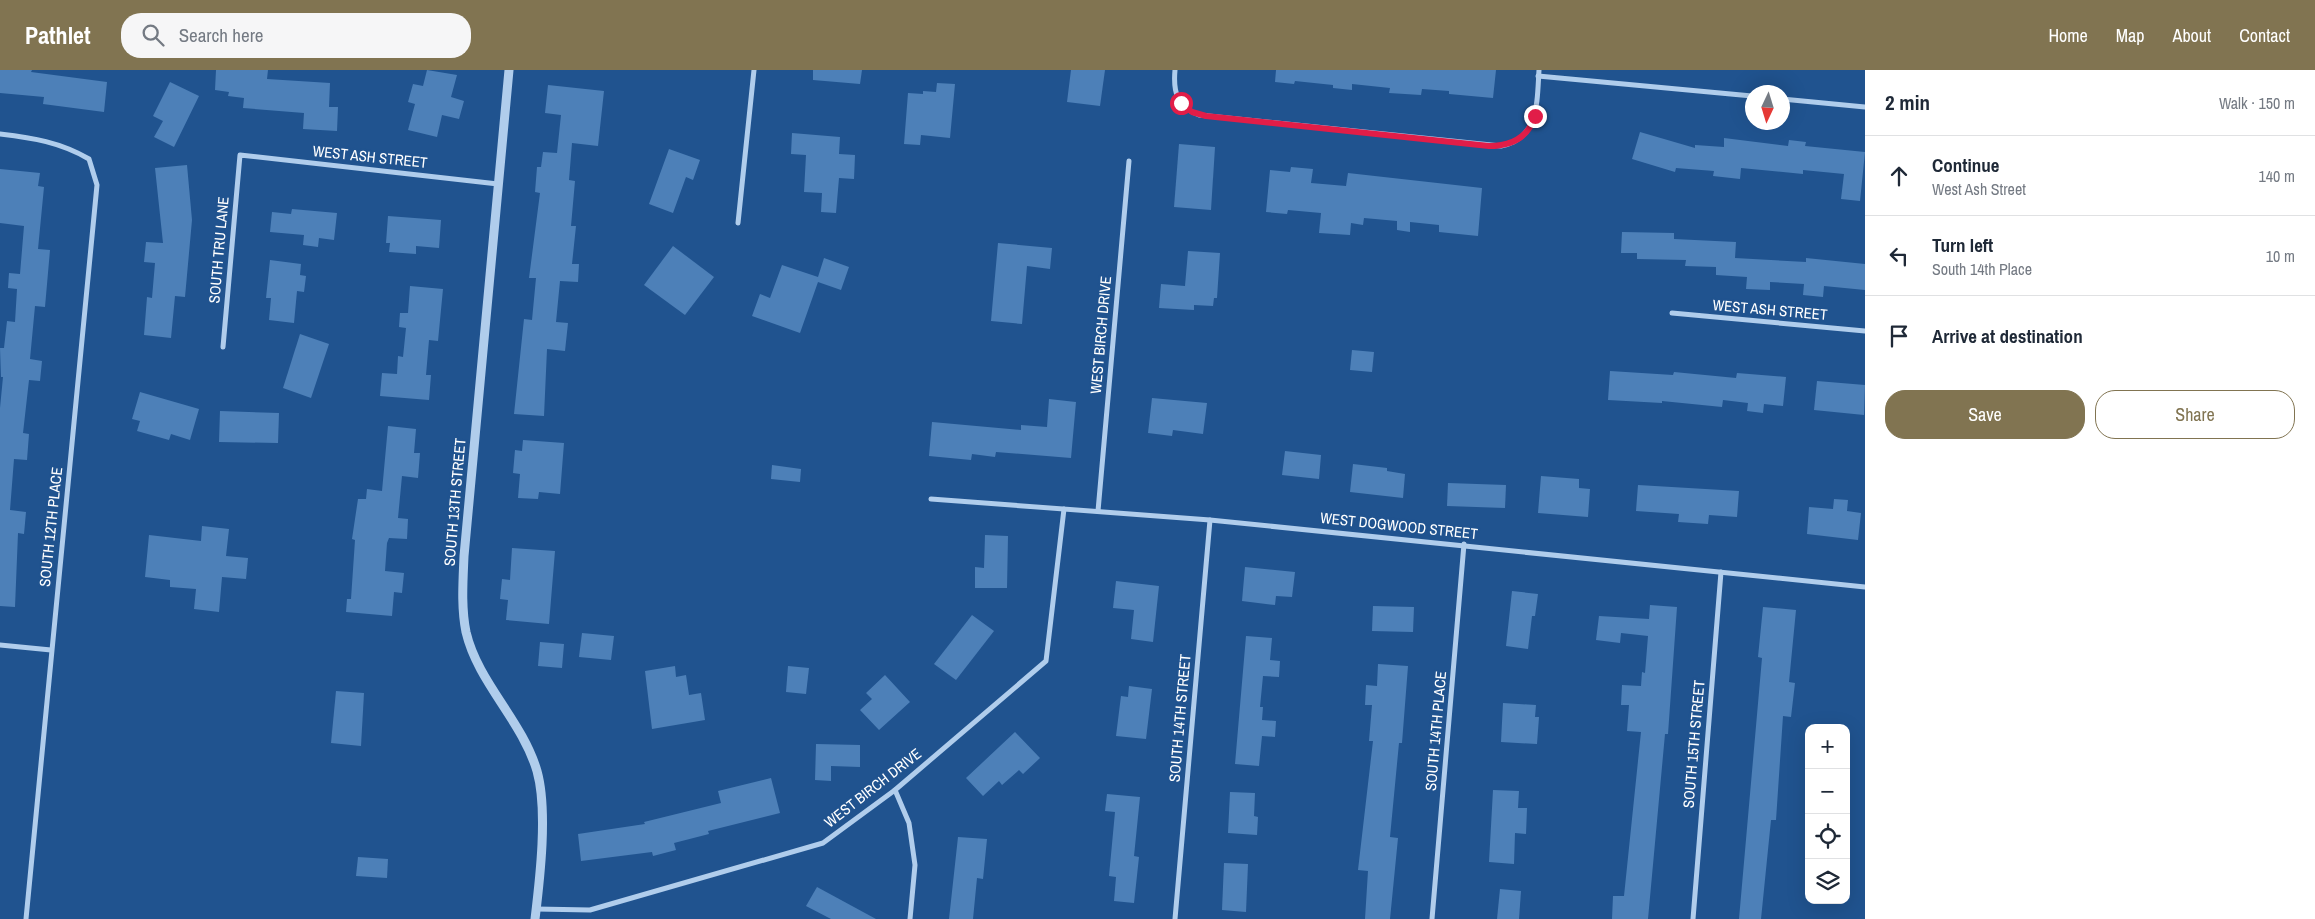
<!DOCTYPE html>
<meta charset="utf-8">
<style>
body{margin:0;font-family:"Archivo Narrow",sans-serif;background:#f6f6f7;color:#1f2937}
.controls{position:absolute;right:15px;bottom:15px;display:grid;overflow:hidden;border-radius:10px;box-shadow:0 5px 20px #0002}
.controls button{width:45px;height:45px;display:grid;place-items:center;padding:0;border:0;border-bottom:1px solid #e0e1e3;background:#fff;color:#1f2937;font:25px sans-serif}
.compass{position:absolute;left:1745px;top:15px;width:45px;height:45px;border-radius:50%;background:#fff;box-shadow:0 5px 20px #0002;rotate:184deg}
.stop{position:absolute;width:15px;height:15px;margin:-11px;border:4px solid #e11d48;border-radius:50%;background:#fff}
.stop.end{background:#e11d48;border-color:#fff;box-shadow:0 1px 5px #0008}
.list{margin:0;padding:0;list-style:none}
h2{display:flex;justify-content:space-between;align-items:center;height:65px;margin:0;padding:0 20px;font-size:21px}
h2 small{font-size:16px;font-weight:400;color:#747a83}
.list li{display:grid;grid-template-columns:32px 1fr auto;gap:15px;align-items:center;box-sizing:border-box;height:80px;padding:0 20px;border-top:1px solid #e0e1e3}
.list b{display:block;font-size:19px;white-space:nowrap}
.list p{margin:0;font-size:16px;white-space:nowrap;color:#747a83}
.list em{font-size:16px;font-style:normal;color:#747a83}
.actions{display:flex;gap:10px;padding:15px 20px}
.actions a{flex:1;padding:11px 0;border:1px solid #817451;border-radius:20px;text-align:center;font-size:18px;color:#817451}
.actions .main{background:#817451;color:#fff}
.icon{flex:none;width:28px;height:28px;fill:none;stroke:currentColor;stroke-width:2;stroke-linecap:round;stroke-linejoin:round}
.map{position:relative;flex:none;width:1865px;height:849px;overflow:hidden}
header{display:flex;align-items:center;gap:30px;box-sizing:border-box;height:70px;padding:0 25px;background:#817451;color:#fff}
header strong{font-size:24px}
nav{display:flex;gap:28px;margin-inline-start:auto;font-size:18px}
.search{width:350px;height:45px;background:#f6f6f7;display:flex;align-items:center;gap:12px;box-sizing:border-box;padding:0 18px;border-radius:20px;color:#747a83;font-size:19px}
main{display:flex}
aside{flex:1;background:#fff}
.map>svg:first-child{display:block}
.building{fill:#4d80b8}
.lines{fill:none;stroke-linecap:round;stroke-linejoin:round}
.minor{stroke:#b0cdec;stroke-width:5}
.tertiary{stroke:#b0cdec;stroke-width:9}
.route{stroke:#e11d48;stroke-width:6}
.labels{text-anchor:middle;stroke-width:4.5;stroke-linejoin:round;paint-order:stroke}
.street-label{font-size:15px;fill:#fff;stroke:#20538f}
</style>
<header>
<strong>Pathlet</strong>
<div class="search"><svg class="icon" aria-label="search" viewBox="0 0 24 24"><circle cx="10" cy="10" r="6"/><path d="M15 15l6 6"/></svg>Search here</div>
<nav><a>Home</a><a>Map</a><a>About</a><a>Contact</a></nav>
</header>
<main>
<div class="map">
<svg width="1865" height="849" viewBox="0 0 1865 849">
<rect width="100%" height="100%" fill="#20538f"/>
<g class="building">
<polygon points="0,0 32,0 31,2 107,12 104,42 43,34 44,27 0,23"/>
<polygon points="216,0 268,0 267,9 330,13 329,37 338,37 337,61 303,59 304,43 243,38 244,28 228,26 229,22 215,20"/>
<polygon points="427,0 457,5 451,27 464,31 459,49 442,45 437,67 408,60 415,34 408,32 413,14 423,16"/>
<polygon points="813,0 862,0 860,14 813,10"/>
<polygon points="1071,0 1105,0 1100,36 1067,32"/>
<polygon points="1276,0 1496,0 1493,28 1449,24 1449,21 1422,19 1421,25 1389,23 1390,18 1352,14 1352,20 1333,18 1333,15 1295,11 1294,14 1275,12"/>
<polygon points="170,12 199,26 174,77 154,67 163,51 153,46"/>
<polygon points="937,13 955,14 950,68 921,65 920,75 904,74 908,23 923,24 923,21 936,22"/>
<polygon points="548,15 604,21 598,76 572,73 569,110 575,111 571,156 576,156 572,194 579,194 578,212 560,211 556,252 568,253 565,281 547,279 544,346 514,344 524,249 532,250 536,208 529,208 540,123 535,122 537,97 541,97 543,82 557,83 561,45 545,43"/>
<polygon points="1640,62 1695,78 1695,75 1724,77 1724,68 1788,76 1789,70 1806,72 1805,76 1865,82 1860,131 1841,129 1844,104 1803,100 1803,104 1741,98 1740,109 1713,106 1714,101 1676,98 1675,102 1632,89"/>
<polygon points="792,63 840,67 839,84 855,85 854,109 839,108 836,143 821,142 822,123 804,122 806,85 791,84"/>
<polygon points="1179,74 1215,77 1211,140 1174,137"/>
<polygon points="669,79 700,90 693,110 686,107 673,143 649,134"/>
<polygon points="187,95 192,150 185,227 175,226 171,268 144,265 147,227 152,228 155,193 144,192 146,172 163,173 155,98"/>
<polygon points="1291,97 1313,99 1311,113 1346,116 1348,103 1482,118 1478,166 1439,162 1439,155 1410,152 1410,162 1397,160 1397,151 1364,148 1363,155 1351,153 1350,165 1319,163 1321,143 1288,140 1287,144 1266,142 1270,100 1290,102"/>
<polygon points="0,99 40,103 38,116 44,117 38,179 50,180 45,237 35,236 30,289 42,291 40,311 29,310 23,363 29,364 27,390 14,389 10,440 26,442 24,464 18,463 15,537 0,536 0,338 3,307 1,307 0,278 4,278 7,251 15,252 17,219 8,218 9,203 20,204 24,156 0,153"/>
<polygon points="292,139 337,143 334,170 319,168 318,177 303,175 304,165 270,162 272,142 291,144"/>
<polygon points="388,146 441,150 439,178 416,176 416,184 389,182 390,173 386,173"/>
<polygon points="1622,162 1674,163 1674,169 1736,172 1735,188 1806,192 1806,188 1865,194 1865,220 1824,216 1823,227 1803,225 1804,214 1770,212 1770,220 1746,219 1747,207 1716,205 1716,197 1685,196 1686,190 1637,189 1637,183 1621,183"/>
<polygon points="998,173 1052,178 1050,199 1027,196 1022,254 991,251"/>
<polygon points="673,176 714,207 685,245 644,215"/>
<polygon points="1188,181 1220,183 1217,228 1214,228 1213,236 1194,235 1194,240 1159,238 1161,214 1185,216"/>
<polygon points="824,188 849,197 841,220 818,212 800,263 752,246 760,224 770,228 782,195 818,207"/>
<polygon points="270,190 301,194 300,205 306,206 304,222 297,221 294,253 269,250 271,228 266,228"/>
<polygon points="410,216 443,219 438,271 429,270 426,305 431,305 429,330 380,326 382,303 397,304 398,286 403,287 406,258 399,257 400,243 408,243"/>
<polygon points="300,264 329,274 311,328 283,318"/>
<polygon points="1352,280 1374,282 1372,302 1350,300"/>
<polygon points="1610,301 1673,305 1674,302 1736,308 1737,303 1786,307 1783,336 1764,334 1763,343 1747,341 1748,333 1723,330 1722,337 1662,331 1662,333 1608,330"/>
<polygon points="1817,311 1865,315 1864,345 1814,340"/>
<polygon points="140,322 199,339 190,370 171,364 169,370 137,361 140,351 132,349"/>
<polygon points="1152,328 1207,333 1203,364 1173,360 1172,366 1148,363"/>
<polygon points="1049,329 1076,332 1071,388 996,382 995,387 972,384 971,390 929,386 932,352 1021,360 1021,355 1047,357"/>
<polygon points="220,341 279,343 278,373 219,372"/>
<polygon points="388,356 416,359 414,383 420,383 418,408 402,406 398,448 408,449 407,469 389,468 387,473 385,501 404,503 402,523 394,522 392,546 346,542 347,529 351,529 355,470 352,469 358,429 366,429 367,419 382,421"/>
<polygon points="523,370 564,373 560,424 539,422 538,429 518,428 520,404 513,403 515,380 522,381"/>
<polygon points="1285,381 1321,385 1319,409 1282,405"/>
<polygon points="1353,394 1387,398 1387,401 1405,404 1403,428 1350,422"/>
<polygon points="772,395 801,399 800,412 771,409"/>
<polygon points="1541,406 1579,409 1579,418 1590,419 1588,447 1538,443"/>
<polygon points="1448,413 1506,415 1505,438 1447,436"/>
<polygon points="1638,415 1739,421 1737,447 1709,445 1708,454 1678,452 1679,444 1636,441"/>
<polygon points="1834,429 1848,430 1847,441 1861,443 1858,470 1807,464 1809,437 1833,439"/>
<polygon points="202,456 229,459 226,486 248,488 246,509 222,507 219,542 194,539 196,519 170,517 170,510 145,507 149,465 201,471"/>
<polygon points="985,465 1008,466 1007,518 975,518 975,497 984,498"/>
<polygon points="512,478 555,481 549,554 506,550 508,530 500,529 502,509 510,510"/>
<polygon points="1245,497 1295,502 1292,527 1276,526 1275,535 1242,531"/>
<polygon points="1116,511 1159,516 1153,572 1131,569 1134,540 1113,538"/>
<polygon points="1512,521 1538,524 1535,546 1532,546 1528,579 1506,576"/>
<polygon points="1650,535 1677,537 1668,664 1665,664 1648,849 1612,849 1613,826 1624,826 1641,662 1627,661 1629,635 1621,635 1622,615 1641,616 1642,602 1645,603 1648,566 1621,563 1620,573 1596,570 1599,546 1649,549"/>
<polygon points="1373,536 1414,537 1413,562 1372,561"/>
<polygon points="1763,537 1796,540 1789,612 1795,613 1791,647 1783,646 1776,750 1771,750 1761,849 1739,849 1762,588 1758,587"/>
<polygon points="972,545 994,561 956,610 934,594"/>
<polygon points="582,563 614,566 611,590 579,587"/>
<polygon points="1246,566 1272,568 1270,590 1280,591 1279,607 1263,606 1260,637 1263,637 1262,650 1276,651 1275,667 1262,666 1259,696 1235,694"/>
<polygon points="540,572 564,574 562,598 538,596"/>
<polygon points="1378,594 1408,596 1402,673 1399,673 1390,767 1398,768 1390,849 1365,849 1368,801 1358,800 1373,671 1369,671 1372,635 1365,635 1366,615 1377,616"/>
<polygon points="675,596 676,607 686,605 689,625 701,623 705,650 652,659 645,601"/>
<polygon points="788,596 809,598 806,624 786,622"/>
<polygon points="885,605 910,632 879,660 860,640 872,629 866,623"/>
<polygon points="1129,616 1152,619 1146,669 1116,666 1121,626 1128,627"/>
<polygon points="336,621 364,623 361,676 331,673"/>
<polygon points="1503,633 1536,635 1535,647 1539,647 1537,674 1501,672"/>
<polygon points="1015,662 1040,688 1023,704 1019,700 1002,715 999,711 983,726 966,708"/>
<polygon points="816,674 860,675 860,697 831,696 831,711 815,710"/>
<polygon points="771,708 780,743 708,761 709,764 674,773 676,780 653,786 652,782 581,791 578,764 645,754 644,752 721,733 718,721"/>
<polygon points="1493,720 1519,721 1518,738 1527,738 1526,764 1515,763 1514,794 1489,792"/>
<polygon points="1230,722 1255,723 1254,746 1258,747 1257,765 1228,763"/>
<polygon points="1107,724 1140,727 1134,786 1139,787 1134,833 1114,831 1116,807 1109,806 1115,742 1105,741"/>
<polygon points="958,767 987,769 983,809 977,808 973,849 949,849"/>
<polygon points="358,787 388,789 387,808 356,806"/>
<polygon points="1224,793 1248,794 1246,842 1222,840"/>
<polygon points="817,817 876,849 831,849 806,836"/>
<polygon points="1500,819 1521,821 1519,849 1497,849"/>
</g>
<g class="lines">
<g class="minor">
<path d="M1175 0C1173 22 1177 37 1199 45L1501 76C1539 69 1537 32 1539 0"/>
<polyline points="1538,6 1752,26"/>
<polyline points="1782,29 1865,37"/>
<path d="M0 64C33 68 60 72 89 89L97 115 26 849"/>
<polyline points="738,153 754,0"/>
<polyline points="1672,243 1865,261"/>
<polyline points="223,277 240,85 498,114"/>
<polyline points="931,429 1210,450 1865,517"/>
<polyline points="1098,441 1129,91"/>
<polyline points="0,575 51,580"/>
<polyline points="895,720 909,753 915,795 910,849"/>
<polyline points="536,839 590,840 823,773 895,720 1046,591 1064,439"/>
<polyline points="1175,849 1210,450"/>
<polyline points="1432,849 1464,474"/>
<polyline points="1693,849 1721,502"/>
</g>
<path class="tertiary" d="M509 0 464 486C463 511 461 537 466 562 478 613 522 650 537 701 548 740 540 808 535 849"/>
</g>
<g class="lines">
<path class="route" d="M1181 33 1192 42 1206 46 1489 76C1511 76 1528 68 1535 46"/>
</g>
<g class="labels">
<g class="street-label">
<text transform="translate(370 87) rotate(6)" y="5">WEST ASH STREET</text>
<text transform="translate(219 180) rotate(-85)" y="5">SOUTH TRU LANE</text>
<text transform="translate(1770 240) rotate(5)" y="5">WEST ASH STREET</text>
<text transform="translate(1101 265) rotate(-85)" y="5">WEST BIRCH DRIVE</text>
<text transform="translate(455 432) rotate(-85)" y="5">SOUTH 13TH STREET</text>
<text transform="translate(1399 456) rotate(6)" y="5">WEST DOGWOOD STREET</text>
<text transform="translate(51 457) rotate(-84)" y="5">SOUTH 12TH PLACE</text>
<text transform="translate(1180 648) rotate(-85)" y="5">SOUTH 14TH STREET</text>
<text transform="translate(1436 661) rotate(-85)" y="5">SOUTH 14TH PLACE</text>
<text transform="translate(1694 674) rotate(-85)" y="5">SOUTH 15TH STREET</text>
<text transform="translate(873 718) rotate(-38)" y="5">WEST BIRCH DRIVE</text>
</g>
</g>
</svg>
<div class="controls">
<button>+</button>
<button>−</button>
<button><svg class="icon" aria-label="locate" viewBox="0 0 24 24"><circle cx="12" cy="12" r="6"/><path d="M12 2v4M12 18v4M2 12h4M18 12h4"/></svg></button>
<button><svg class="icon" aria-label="layers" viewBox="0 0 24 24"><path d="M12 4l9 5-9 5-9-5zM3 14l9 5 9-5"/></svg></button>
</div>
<svg class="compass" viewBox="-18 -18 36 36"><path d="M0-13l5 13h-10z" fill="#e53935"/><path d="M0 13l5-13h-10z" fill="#747a83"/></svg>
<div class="stop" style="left:1181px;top:33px"></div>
<div class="stop end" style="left:1535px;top:46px"></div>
</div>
<aside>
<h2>2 min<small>Walk · 150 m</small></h2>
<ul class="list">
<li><svg class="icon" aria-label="ahead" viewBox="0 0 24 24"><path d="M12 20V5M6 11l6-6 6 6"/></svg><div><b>Continue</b><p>West Ash Street</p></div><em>140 m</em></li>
<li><svg class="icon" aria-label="left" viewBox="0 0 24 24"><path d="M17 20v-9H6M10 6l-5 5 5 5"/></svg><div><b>Turn left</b><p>South 14th Place</p></div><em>10 m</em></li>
<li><svg class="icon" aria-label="arrive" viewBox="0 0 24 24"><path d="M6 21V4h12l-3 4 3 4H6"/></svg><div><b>Arrive at destination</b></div></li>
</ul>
<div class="actions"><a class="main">Save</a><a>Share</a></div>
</aside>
</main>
